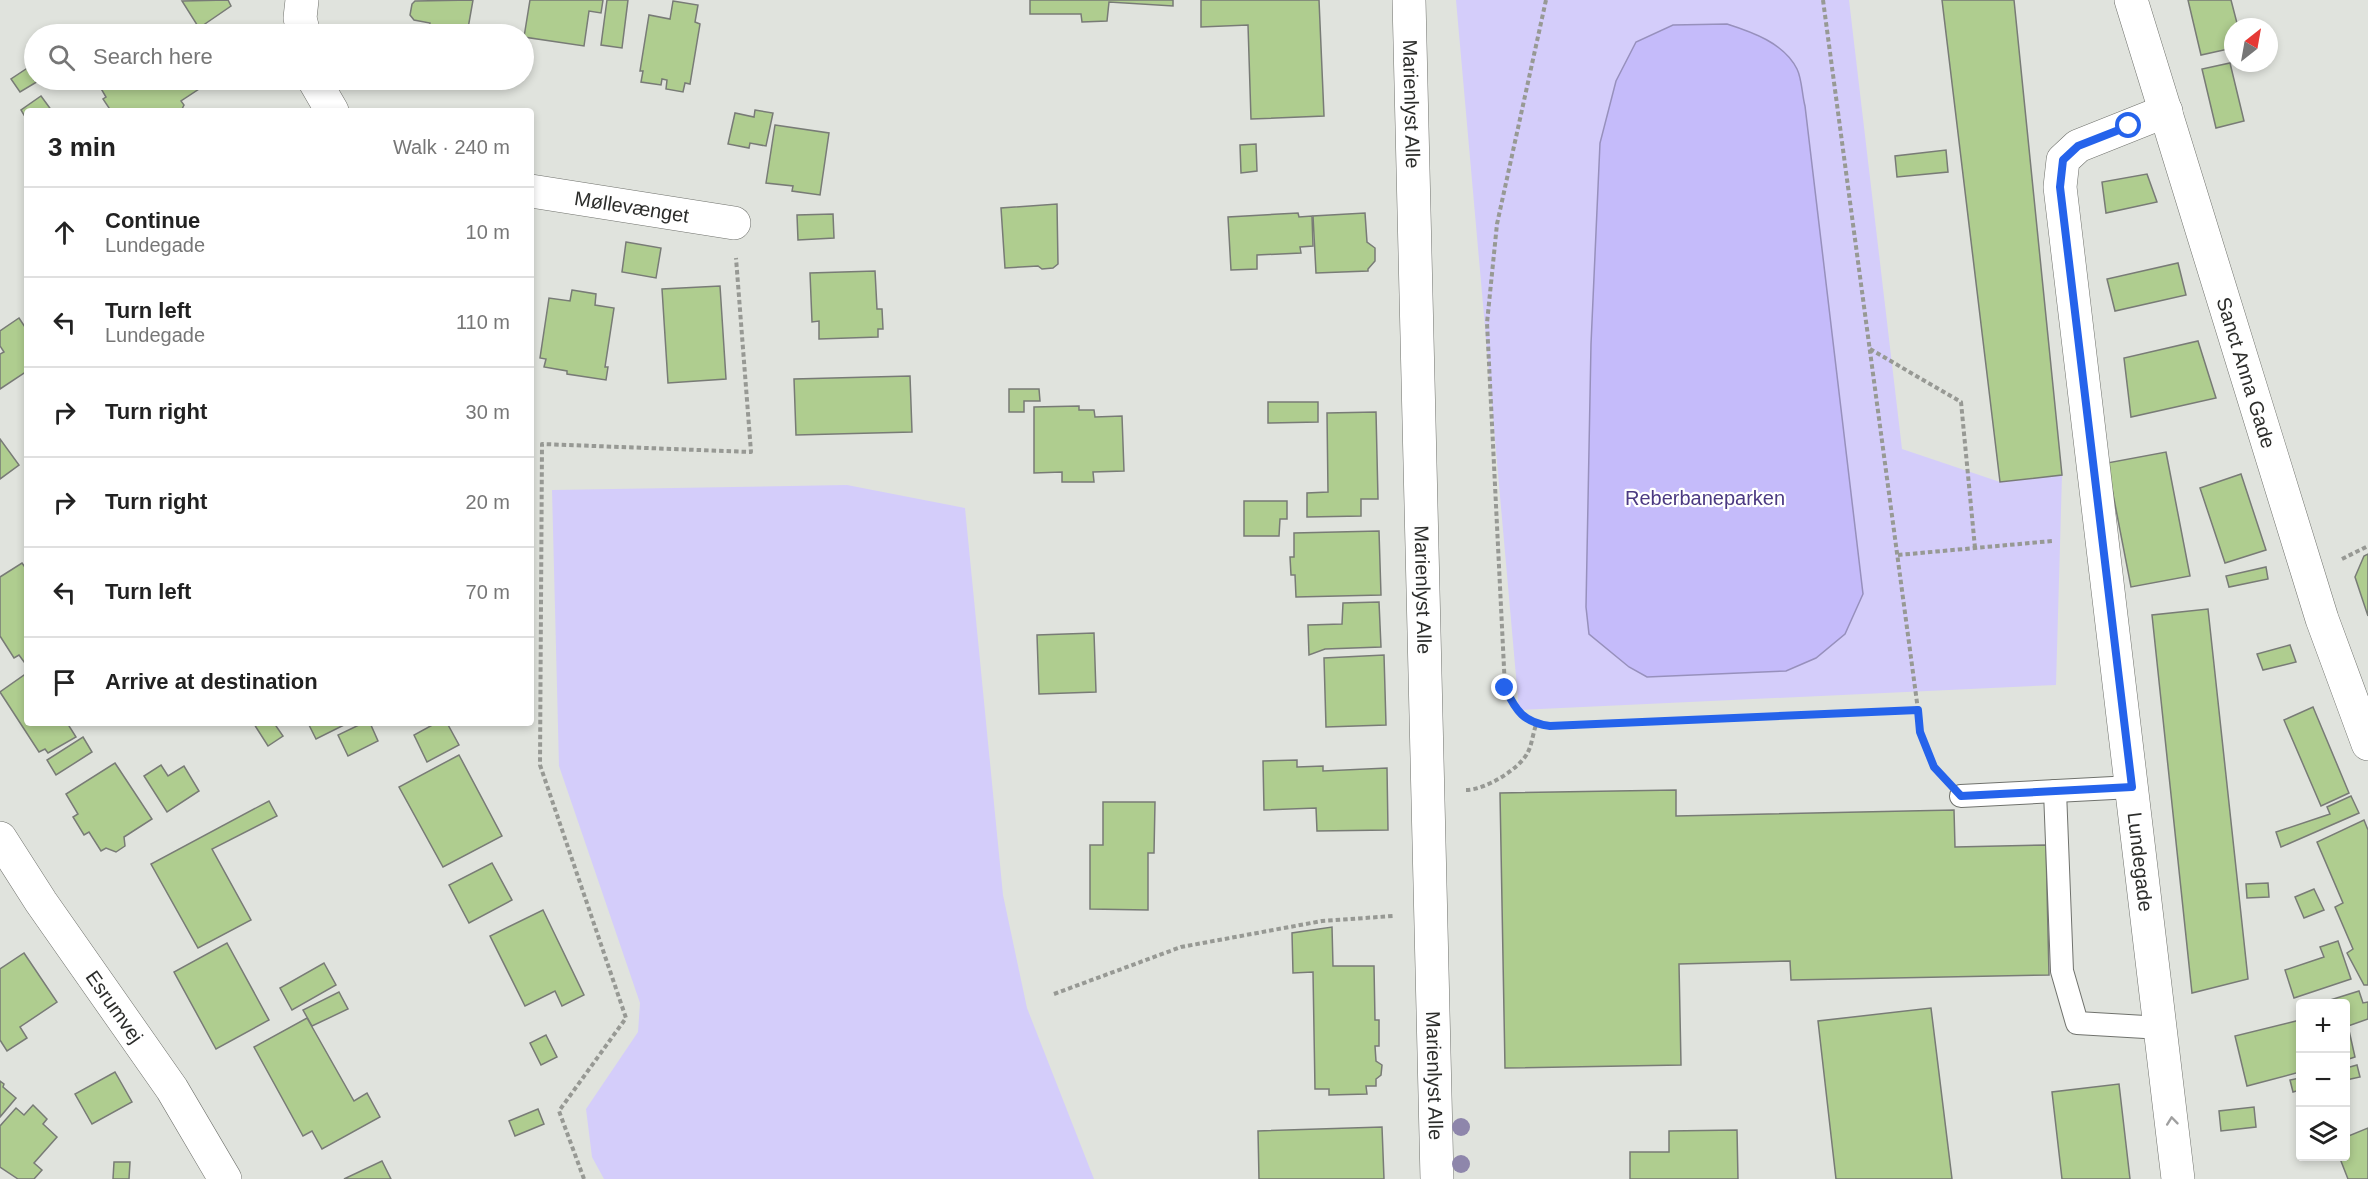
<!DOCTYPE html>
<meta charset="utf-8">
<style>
body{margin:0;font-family:Helvetica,sans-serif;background:#f2f2f2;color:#222}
.controls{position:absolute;right:18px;bottom:18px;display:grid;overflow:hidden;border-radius:6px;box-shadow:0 3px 9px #0003}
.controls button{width:54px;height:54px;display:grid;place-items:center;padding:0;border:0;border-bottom:2px solid #e0e0e0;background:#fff;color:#222;font:30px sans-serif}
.compass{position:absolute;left:2224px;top:18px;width:54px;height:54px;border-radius:50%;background:#fff;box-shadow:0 3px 9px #0003;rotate:31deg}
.stop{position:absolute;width:18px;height:18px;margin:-14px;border:4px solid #2563eb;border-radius:50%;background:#fff}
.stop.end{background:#2563eb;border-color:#fff;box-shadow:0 2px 6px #0008}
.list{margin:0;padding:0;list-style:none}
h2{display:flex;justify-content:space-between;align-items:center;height:78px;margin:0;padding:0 24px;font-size:26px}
h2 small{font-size:20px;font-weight:400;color:#767676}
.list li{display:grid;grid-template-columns:39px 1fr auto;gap:18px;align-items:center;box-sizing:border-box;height:90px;padding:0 24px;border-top:2px solid #e0e0e0}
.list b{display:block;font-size:22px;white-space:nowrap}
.list p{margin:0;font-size:20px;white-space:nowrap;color:#767676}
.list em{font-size:20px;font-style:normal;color:#767676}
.icon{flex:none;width:33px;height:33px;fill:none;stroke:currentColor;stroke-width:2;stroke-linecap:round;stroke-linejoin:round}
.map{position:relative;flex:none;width:2368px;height:1179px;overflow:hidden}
.search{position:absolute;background:#fff;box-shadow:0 3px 9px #0003;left:24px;top:24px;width:510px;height:66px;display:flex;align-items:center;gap:15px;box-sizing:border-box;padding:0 21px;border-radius:33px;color:#767676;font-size:22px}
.panel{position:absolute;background:#fff;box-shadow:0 3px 9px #0003;left:24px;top:108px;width:510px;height:618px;border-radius:6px}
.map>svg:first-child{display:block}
.green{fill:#d4cdfa}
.water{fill:#c5bbfa;stroke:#9790bc;stroke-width:1.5}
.building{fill:#afcd8f;stroke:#787b76;stroke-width:1.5}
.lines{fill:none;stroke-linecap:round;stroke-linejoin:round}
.lane-casing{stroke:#70726d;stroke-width:24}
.street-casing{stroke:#70726d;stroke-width:34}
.secondary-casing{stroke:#70726d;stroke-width:34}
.path{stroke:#979994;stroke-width:4;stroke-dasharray:4.5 3;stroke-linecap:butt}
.lane{stroke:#fff;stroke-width:22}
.street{stroke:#fff;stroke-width:33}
.secondary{stroke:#fff;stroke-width:33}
.tree{fill:#8e86ab}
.oneway{stroke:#a0a0a0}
.route{stroke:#2563eb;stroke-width:8}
.labels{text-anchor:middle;stroke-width:4.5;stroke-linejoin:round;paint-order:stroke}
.street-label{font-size:20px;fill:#2c2d2b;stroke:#fff}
.park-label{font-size:20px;fill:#4b3982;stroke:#fff}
</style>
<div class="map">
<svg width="2368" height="1179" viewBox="0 0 2368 1179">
<rect width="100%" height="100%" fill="#e0e3dd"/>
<g class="green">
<polygon points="1456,0 1849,0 1902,449 2000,482 2062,475 2056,685 1519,710"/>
<polygon points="847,485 965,508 1003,895 1027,1008 1094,1179 604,1179 592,1157 586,1109 638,1032 640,1003 559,766 552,490"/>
</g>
<path class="water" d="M1727 24C1752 32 1784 43 1797 69 1802 79 1802 95 1805 106L1863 594 1845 634 1816 658 1786 671 1647 677 1629 667 1589 634 1586 607 1591 344 1600 143 1616 81 1636 42 1673 25Z"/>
<g class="building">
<polygon points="228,0 231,6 199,28 182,1"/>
<polygon points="473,0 467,34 428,34 430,23 414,20 410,15 412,4 415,1"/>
<polygon points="530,0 603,0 601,13 589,11 584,46 524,37"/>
<polygon points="607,0 628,0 622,48 601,45"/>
<polygon points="1030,0 1173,0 1173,6 1109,2 1107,21 1082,22 1081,14 1030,14"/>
<polygon points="1201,0 1319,0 1324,116 1251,119 1248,25 1201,27"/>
<polygon points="1942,0 2014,0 2062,475 2000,482"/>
<polygon points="2188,0 2231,0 2238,27 2233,27 2233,48 2201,55"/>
<polygon points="673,1 698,5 695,22 700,24 690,84 685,83 683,92 666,89 667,80 662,79 661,85 641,82 643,71 640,71 649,15 670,19"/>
<polygon points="2230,63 2244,121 2216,128 2202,69"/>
<polygon points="32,65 34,69 34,80 40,80 20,92 11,79"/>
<polygon points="96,80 196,80 194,81 199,89 181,101 184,105 181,111 111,111 103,99 106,97"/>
<polygon points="41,96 52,111 27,111 27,120 21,110"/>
<polygon points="755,110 773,113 766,146 750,143 749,148 728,144 735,113 754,117"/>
<polygon points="775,125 829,133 820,195 792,191 793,186 766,183"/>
<polygon points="1256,144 1257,171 1241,173 1240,145"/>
<polygon points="1946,150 1948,172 1897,177 1895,156"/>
<polygon points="2147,174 2157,202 2106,213 2102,182"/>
<polygon points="1057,204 1058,264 1053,268 1042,269 1038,266 1005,268 1001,208"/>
<polygon points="1298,213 1299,217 1312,216 1313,246 1300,247 1301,253 1257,255 1257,269 1231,270 1228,217"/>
<polygon points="1365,213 1367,242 1375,248 1375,261 1368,269 1368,271 1316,273 1313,216"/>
<polygon points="833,214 834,238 798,240 797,215"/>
<polygon points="626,242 661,248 656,278 622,272"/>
<polygon points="2178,263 2186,295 2115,311 2107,279"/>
<polygon points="875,271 877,309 882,309 883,329 878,329 878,337 819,339 819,321 812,322 810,273"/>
<polygon points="720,286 726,379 668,383 662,289"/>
<polygon points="572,290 596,294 595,305 614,308 605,367 608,367 606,380 567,374 567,371 544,367 546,359 540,358 549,298 570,301"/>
<polygon points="19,318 27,330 27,371 0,389 0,354 4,352 0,346 0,331"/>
<polygon points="2198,341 2216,398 2131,417 2124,358"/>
<polygon points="910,376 912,432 796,435 794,379"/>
<polygon points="1009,389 1039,389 1040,401 1024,401 1024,412 1009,412"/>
<polygon points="1268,402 1318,402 1318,422 1268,423"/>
<polygon points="1079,406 1079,410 1094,410 1095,417 1122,416 1124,471 1093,472 1094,482 1062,482 1062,472 1034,473 1034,407"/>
<polygon points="1376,412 1378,499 1361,499 1361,516 1307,517 1307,493 1328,492 1327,413"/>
<polygon points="0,439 19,465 0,479"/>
<polygon points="2166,452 2190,576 2131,587 2107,463"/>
<polygon points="2241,474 2266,550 2225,563 2200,488"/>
<polygon points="1244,501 1287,501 1287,519 1280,519 1279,536 1244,536"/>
<polygon points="1379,531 1381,595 1296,597 1295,575 1291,575 1290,557 1294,557 1294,533"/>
<polygon points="2368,554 2368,616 2355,577 2364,556"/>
<polygon points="22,563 27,570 27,666 19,655 14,658 0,636 0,577"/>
<polygon points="2266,567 2268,579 2229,587 2226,576"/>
<polygon points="1379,602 1381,647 1325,649 1309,655 1308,625 1342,624 1343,603"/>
<polygon points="2208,609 2248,979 2192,993 2152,615"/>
<polygon points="1094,633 1096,692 1039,694 1037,635"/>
<polygon points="2290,645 2296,662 2263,670 2257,654"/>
<polygon points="1384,655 1386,725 1326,727 1324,658"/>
<polygon points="27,673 27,723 73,723 69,726 76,737 48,753 45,749 39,752 0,692"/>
<polygon points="2313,707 2349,793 2321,806 2284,720"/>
<polygon points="256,723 274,723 283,736 268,746 254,724"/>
<polygon points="308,723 348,723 316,739"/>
<polygon points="363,723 370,723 378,741 348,756 338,735"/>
<polygon points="436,723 447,723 459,745 427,762 414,735"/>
<polygon points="83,737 92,752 56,775 47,760"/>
<polygon points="459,755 502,836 443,867 399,787"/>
<polygon points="1297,760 1297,767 1323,766 1323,771 1387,768 1388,830 1317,831 1316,808 1264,810 1263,761"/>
<polygon points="115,763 152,819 124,837 125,846 116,852 106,848 101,851 89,832 84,835 73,817 78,814 66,794"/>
<polygon points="161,765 168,776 184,766 199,791 167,812 144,776"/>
<polygon points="1676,790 1676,816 1954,810 1955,847 2046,845 2049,975 1791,980 1790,961 1679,964 1681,1065 1505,1068 1500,793"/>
<polygon points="2351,796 2359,813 2281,847 2276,832 2330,814 2327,807"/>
<polygon points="269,801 277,816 212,849 251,920 198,948 151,864"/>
<polygon points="1103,802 1155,802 1154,853 1148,853 1148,910 1090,909 1090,845 1103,845"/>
<polygon points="2364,820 2368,830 2368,985 2364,985 2347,953 2353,949 2335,907 2343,903 2317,842"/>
<polygon points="492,863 512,900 469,923 449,885"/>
<polygon points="2268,883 2269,897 2247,898 2246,884"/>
<polygon points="2314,889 2324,910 2304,918 2295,897"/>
<polygon points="543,910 584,995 562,1006 555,991 525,1006 490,936"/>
<polygon points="1332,927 1333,966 1374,966 1375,1020 1379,1020 1379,1046 1375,1046 1376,1061 1382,1065 1381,1075 1376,1079 1376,1086 1366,1086 1367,1094 1329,1095 1329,1089 1315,1089 1313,972 1293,973 1292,933"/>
<polygon points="2338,941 2351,979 2294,998 2285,970 2324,957 2320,947"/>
<polygon points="227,943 269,1020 216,1049 174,972"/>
<polygon points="24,953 57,1002 20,1027 27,1038 7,1051 0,1040 0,969"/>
<polygon points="324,963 336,985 292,1010 280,988"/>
<polygon points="2359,991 2363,1003 2368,1002 2368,1019 2348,1026 2355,1057 2346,1060 2346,1004 2328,1004 2327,1001"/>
<polygon points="339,992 348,1009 312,1026 303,1010"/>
<polygon points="1931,1008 1952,1179 1836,1179 1818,1021"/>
<polygon points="307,1018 354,1101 367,1093 380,1117 322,1149 312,1131 303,1136 254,1047"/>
<polygon points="2300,1020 2300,1072 2247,1086 2235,1036"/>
<polygon points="546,1035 557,1057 541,1065 530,1043"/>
<polygon points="2357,1065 2360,1077 2346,1080 2346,1068"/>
<polygon points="115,1072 132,1102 92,1124 75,1094"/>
<polygon points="2300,1078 2300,1090 2293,1092 2290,1080"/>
<polygon points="0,1081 4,1084 3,1087 16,1098 0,1117"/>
<polygon points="2119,1084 2130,1179 2062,1179 2052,1092"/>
<polygon points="33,1105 47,1119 43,1124 57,1137 34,1163 42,1170 34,1179 18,1179 0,1167 0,1126 16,1108 24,1115"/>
<polygon points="2254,1107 2256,1127 2221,1131 2219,1111"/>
<polygon points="538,1109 544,1124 515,1136 509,1121"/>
<polygon points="1382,1127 1384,1179 1259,1179 1258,1131"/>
<polygon points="2368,1128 2368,1179 2348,1179 2339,1156 2346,1156 2346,1137"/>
<polygon points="1737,1130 1738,1179 1630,1179 1630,1152 1669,1152 1669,1131"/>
<polygon points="382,1161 391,1179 344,1179"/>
<polygon points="114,1162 130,1162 129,1179 113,1179"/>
</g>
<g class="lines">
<g class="lane-casing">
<g id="lane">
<polyline points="2055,791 2062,971 2077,1023 2162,1028"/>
<polyline points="1961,796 2132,787"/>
</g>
</g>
<g class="street-casing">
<g id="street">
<polyline points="302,0 300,18 304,34"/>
<path id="s1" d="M1409 0 1437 1179"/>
<polyline points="314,80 332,111"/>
<path id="s2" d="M2166 111 2078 146 2063 160 2060 187 2178 1179"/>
<path id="s3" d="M531 191 734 223"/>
</g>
</g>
<g class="secondary-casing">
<g id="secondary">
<path id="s4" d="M2131 0 2322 619 2368 744"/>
<path id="s5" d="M0 838 41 902 172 1089 225 1179"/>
</g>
</g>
<g class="path">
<path d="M1546 0 1497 224 1487 323 1505 688C1516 711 1524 723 1550 726L1918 710C1920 730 1924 757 1939 773"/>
<polyline points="1823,0 1918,710"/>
<polyline points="1870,349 1961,402 1975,548"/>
<polyline points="1898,555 2052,541"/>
<polyline points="2342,559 2368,546"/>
<path d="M1466 790C1485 790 1520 769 1528 752 1532 744 1533 733 1536 725"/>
<polyline points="1054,994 1181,947 1322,921 1393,916"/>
<polyline points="584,1179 559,1111 626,1018 540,765 542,444 751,452 736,258"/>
</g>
<use href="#lane" class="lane"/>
<use href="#street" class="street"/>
<use href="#secondary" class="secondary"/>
</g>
<g class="tree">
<circle cx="1461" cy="1127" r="9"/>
<circle cx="1461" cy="1164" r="9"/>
</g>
<defs><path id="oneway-chevron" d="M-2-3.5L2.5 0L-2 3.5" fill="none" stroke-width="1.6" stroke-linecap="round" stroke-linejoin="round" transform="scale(1.5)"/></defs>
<use class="oneway" href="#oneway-chevron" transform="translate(2172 1121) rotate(-96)"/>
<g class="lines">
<path class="route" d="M1505 688C1516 711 1524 723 1550 726L1918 710 1920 732 1934 767 1961 796 2132 787 2060 187 2063 160 2078 146 2129 126"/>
</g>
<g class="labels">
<g class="street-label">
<text dy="7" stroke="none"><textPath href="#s1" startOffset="104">Marienlyst Alle</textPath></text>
<text dy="7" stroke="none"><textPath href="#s3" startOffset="102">Møllevænget</textPath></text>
<text dy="7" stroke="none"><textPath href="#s4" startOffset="390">Sanct Anna Gade</textPath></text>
<text dy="7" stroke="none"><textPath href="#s1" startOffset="590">Marienlyst Alle</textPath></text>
<text dy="7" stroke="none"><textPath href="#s2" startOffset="822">Lundegade</textPath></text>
<text dy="7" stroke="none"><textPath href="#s5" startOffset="204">Esrumvej</textPath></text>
<text dy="7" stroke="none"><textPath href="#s1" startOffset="1076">Marienlyst Alle</textPath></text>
</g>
<g class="park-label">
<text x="1705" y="505">Reberbaneparken</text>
</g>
</g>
</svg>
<div class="controls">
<button>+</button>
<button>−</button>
<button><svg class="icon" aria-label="layers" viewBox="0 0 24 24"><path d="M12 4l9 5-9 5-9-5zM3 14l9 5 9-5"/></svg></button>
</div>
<svg class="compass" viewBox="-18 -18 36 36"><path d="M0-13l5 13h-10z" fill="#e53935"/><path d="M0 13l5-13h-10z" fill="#767676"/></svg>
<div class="stop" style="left:2129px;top:126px"></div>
<div class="stop end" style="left:1505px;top:688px"></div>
<div class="search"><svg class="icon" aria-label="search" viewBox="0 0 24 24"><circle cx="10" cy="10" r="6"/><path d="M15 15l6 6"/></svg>Search here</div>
<section class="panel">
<h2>3 min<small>Walk · 240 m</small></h2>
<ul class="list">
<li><svg class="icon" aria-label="ahead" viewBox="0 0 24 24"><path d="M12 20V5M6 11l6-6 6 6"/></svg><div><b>Continue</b><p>Lundegade</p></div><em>10 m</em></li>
<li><svg class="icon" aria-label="left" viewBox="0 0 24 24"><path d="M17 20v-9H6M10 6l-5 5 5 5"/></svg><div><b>Turn left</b><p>Lundegade</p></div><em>110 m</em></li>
<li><svg class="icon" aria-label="right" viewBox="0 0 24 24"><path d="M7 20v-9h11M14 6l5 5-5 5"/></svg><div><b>Turn right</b></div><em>30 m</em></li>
<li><svg class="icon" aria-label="right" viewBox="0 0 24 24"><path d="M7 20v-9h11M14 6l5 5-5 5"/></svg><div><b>Turn right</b></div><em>20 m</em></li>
<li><svg class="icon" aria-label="left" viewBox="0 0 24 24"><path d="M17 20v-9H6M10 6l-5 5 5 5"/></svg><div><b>Turn left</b></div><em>70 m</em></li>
<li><svg class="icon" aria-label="arrive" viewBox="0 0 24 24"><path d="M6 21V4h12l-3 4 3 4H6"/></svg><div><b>Arrive at destination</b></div></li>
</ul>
</section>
</div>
